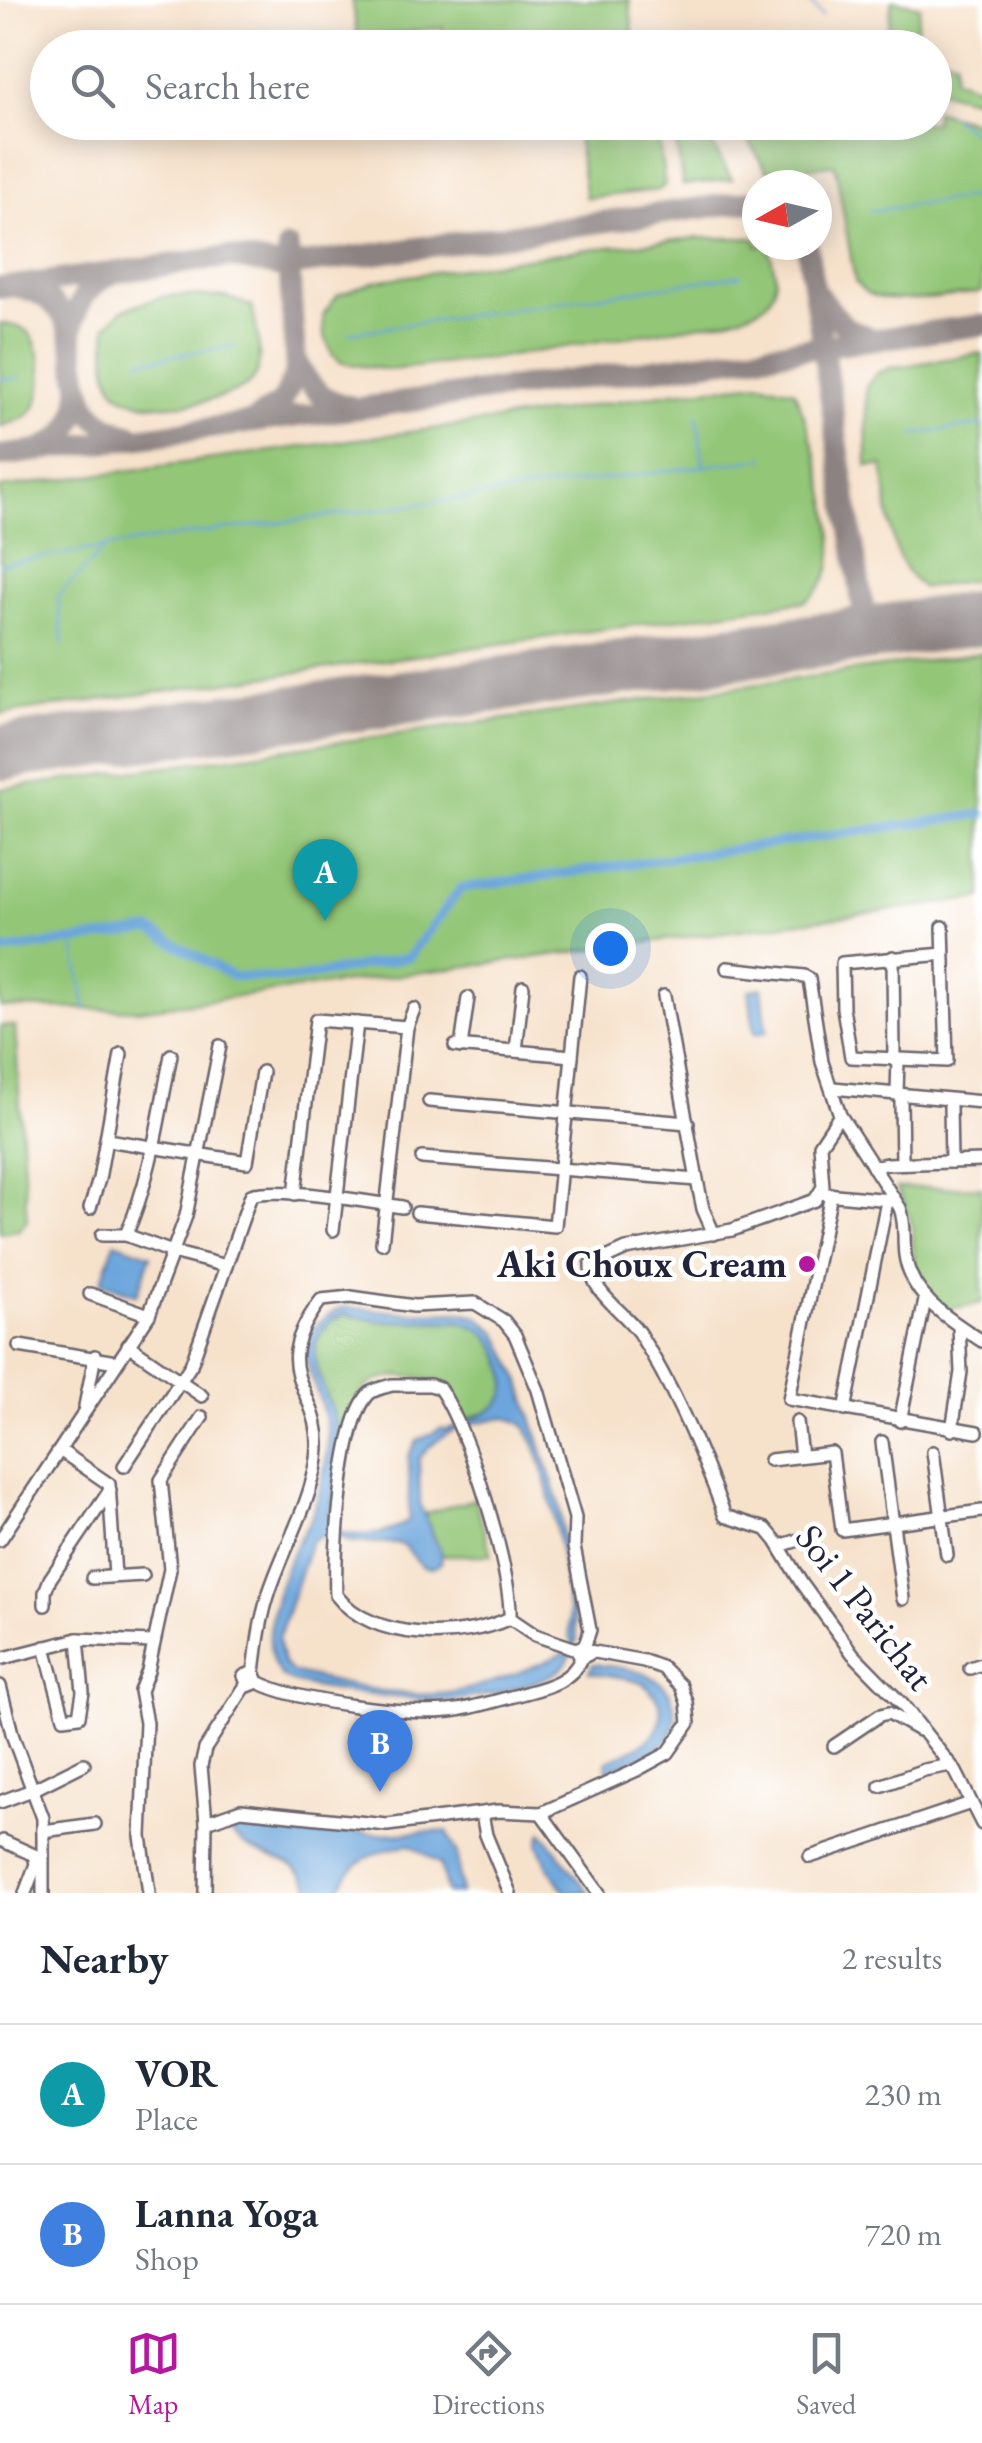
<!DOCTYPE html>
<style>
body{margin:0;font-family:"EB Garamond",serif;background:#f6f6f7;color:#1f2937}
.compass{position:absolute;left:742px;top:170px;width:90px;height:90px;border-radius:50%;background:#fff;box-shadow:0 5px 25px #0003;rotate:262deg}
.you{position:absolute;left:610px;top:948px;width:35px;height:35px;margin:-25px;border:8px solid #fff;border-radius:50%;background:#1a73e8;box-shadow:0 0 0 15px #1a73e833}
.badge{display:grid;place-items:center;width:65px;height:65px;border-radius:50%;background:#b5179e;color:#fff;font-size:32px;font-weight:700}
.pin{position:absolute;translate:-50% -82px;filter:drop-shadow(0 2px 5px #0008)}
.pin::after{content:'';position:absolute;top:52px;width:35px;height:30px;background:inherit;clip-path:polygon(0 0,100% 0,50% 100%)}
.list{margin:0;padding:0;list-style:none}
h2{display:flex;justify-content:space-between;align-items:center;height:130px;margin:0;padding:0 40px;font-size:42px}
h2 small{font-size:32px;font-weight:400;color:#747a83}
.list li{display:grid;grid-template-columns:65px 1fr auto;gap:30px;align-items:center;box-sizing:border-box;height:140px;padding:0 40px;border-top:2px solid #e0e1e3}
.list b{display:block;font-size:38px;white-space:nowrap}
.list p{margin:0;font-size:32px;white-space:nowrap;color:#747a83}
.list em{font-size:32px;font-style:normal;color:#747a83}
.icon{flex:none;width:55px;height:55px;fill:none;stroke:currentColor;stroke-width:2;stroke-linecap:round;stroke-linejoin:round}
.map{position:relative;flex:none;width:982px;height:1893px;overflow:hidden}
.search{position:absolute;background:#fff;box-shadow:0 5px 25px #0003;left:30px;right:30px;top:30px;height:110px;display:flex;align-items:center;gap:25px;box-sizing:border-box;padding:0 35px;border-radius:55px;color:#747a83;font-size:38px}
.sheet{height:410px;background:#fff}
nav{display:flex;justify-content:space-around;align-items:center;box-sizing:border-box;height:140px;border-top:2px solid #e0e1e3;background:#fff;font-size:28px;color:#747a83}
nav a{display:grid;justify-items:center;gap:5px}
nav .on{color:#b5179e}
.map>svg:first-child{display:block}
.green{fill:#93c677;stroke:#5a7459;stroke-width:2.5}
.water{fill:#6ca6dc;stroke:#47648c;stroke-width:2.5;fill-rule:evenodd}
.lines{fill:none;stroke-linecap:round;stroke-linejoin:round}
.stream{stroke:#6ca6dc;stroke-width:2.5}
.canal{stroke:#6ca6dc;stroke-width:9}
.taxiway{stroke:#8c8282;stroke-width:22}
.runway{stroke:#8c8282;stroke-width:55}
.minor-casing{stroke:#6c656d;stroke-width:16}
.minor{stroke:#fff;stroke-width:11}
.poi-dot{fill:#b5179e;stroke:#fff;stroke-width:4}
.labels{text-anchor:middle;stroke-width:9;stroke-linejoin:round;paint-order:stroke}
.poi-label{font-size:38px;font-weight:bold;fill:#22223b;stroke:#fff;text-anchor:end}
.street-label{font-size:38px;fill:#22223b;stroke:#fff}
</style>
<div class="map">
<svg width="982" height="1893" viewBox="0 0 982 1893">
<rect width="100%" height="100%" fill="#fff"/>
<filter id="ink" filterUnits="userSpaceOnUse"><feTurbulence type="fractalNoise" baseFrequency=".01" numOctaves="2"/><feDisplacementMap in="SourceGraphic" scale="20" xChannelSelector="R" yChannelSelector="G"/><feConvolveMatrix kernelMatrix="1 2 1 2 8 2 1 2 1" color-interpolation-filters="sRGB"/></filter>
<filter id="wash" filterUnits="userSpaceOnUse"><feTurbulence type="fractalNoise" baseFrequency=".0048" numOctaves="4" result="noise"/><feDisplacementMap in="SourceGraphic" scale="40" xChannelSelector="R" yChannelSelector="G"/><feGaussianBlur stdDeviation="2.25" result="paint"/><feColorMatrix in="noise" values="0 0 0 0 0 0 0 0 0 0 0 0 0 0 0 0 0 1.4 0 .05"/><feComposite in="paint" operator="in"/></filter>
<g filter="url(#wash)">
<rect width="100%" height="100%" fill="#f6e1ca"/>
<g class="green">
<polygon points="352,0 629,0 633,33 543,47 447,47 442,27 358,39"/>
<polygon points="892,0 920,6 914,47 886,47"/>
<polygon points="198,31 200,47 122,47 181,38 185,34"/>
<polygon points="934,54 955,60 954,78 982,88 980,101 935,89"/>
<path d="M935 110 982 124V292C952 296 903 305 874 296 865 294 861 288 855 281L835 165 767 171 738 123 934 122Z"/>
<polygon points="575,123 656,123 665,185 659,190 586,198"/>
<polygon points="673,123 700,123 732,179 683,185"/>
<path d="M696 238H753L757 240V245H766C772 255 774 265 775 276 776 307 753 312 727 320L510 356 389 370 342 363 332 354 324 333 323 315 338 295 376 281 579 250Z"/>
<path d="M169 295 225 297 252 306C256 324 266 368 252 381 229 404 134 418 114 388 103 372 107 346 106 327L123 309Z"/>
<path d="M0 323C10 325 23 326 30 334 44 352 47 397 30 413 22 421 10 423 0 426Z"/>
<path d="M982 353V579L923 588C886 561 890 509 883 466H867L866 386 877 373 891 368Z"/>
<path d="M761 383 794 390C810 428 842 531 829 570 825 583 817 593 806 601L0 714V488L540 414 674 392Z"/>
<polygon points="982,653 982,898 137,1010 0,1007 0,789"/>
<polygon points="0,1026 15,1026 27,1221 18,1230 0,1233"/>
<path d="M982 1187V1303L948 1309C909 1283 916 1267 912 1226 910 1213 902 1200 897 1188Z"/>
<path d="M344 1314 380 1321 461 1322C469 1325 478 1328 484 1332 498 1343 514 1381 504 1399 496 1414 474 1413 463 1423L446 1384C423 1376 382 1369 362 1391 347 1408 339 1498 334 1524L329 1521C333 1494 340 1461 338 1433 333 1391 286 1342 344 1314Z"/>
<polygon points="475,1499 491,1555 442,1555 424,1520 426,1513"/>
</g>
<g class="water">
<polygon points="762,988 767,1032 754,1034 749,990"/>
<polygon points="115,1242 151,1255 137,1295 101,1282"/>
<path d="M343 1307 409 1313 460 1312 477 1316 497 1332 520 1380 559 1503 577 1640C570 1652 570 1666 553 1674 524 1688 484 1697 451 1700 428 1702 290 1690 280 1675 256 1643 280 1577 296 1545 300 1536 307 1528 311 1519 317 1502 322 1485 325 1467 327 1452 329 1437 326 1422 316 1373 279 1338 343 1307ZM344 1314 380 1321 462 1322C469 1325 477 1327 483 1332 500 1344 515 1385 500 1402 491 1413 459 1425 445 1430L442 1428 417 1441 409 1456V1520C389 1537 359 1537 335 1532L329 1521C333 1494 340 1461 338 1433 333 1391 286 1341 344 1314ZM505 1417C513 1420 520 1421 526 1428 548 1457 570 1598 570 1638L573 1642 571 1650C534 1667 494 1684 454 1692 408 1701 337 1683 292 1672L283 1663 278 1639 311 1541 321 1536 341 1537 352 1542 396 1543 404 1546 423 1567 433 1568 441 1563 442 1555 420 1505 419 1459C443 1428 469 1423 505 1417Z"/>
<path d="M593 1664C627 1669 675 1670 675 1716 674 1723 674 1731 669 1738 656 1753 625 1762 607 1771L606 1762C630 1750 671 1738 659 1703 655 1694 646 1684 636 1681 621 1676 604 1675 589 1672Z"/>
<path d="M241 1819 376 1834 447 1831 457 1854 461 1893H447L440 1864 410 1845C378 1850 349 1860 338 1893H313C298 1858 279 1862 250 1848 243 1844 237 1838 231 1833L230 1824Z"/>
<polygon points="542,1832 589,1893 566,1893 547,1865 538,1843"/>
</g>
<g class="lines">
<g class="stream">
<polyline points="807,0 823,16"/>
<polyline points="950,114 982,139"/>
<polyline points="870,211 982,196"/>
<polyline points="350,333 741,275"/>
<polyline points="139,361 235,346"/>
<polyline points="0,380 18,378"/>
<polyline points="697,415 703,464"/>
<polyline points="914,434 982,425"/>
<polyline points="0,564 177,536 765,458"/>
<polyline points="63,645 58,596 106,547"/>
<polyline points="73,940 86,1010"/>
</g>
<polyline class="canal" points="0,951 151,930 232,976 294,979 409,957 461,888 982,814"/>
<g class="taxiway">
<polyline points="807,245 867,634"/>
<path d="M18 287C112 307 40 415 130 434"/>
<polyline points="0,288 227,257 282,267 757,200"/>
<polyline points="818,295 845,327 873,339"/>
<path d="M72 336C74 308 84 288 110 275"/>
<path d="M296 358C305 384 322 401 350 406"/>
<polyline points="258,418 281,403 296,373 288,248"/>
<path d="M45 447C71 436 78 416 80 390"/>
<polyline points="0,456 982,325"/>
</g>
<polyline class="runway" points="0,753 982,618"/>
</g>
</g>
<g filter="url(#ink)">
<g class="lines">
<g class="minor-casing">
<g id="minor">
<polyline points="943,927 947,1061 851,1057 843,1008 842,963 944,954"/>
<polyline points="893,957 894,1060"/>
<path d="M727 968 804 976 809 979 822 1062 840 1115 900 1208C906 1224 903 1239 905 1255 911 1298 949 1319 982 1341"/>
<polyline points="664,996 697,1180 703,1209 714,1234"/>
<polyline points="455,1046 572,1056"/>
<polyline points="461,1047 468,998"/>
<polyline points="516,1051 523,987"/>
<polyline points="833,1088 982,1102"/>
<polyline points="897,1093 898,1060"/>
<polyline points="429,1101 688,1123"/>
<polyline points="901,1101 902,1163"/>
<polyline points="950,1106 951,1162"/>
<path d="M840 1115 820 1145 823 1187 815 1200 732 1230 626 1249 591 1265C590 1292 624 1311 639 1333 675 1390 702 1453 725 1516L766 1529 776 1541 802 1584 853 1654 902 1704 956 1772 982 1824"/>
<polyline points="107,1140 247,1162 262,1072"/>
<polyline points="422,1158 697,1180"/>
<polyline points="873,1167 886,1164 982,1161"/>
<polyline points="295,1194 316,1020 407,1027"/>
<polyline points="825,1194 890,1200"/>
<polyline points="831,1194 789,1399 977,1432"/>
<polyline points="90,1208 99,1179 121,1054"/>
<polyline points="417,1213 555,1226 580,976"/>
<polyline points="333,1230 357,1023"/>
<polyline points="102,1235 126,1235 172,1252 226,1266"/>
<path d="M126 1235C151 1178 159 1116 171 1055"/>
<polyline points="382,1243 407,1027 414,1009"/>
<polyline points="90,1294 149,1315"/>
<polyline points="128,1345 202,1396"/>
<polyline points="19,1346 116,1362"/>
<path d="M392 1385H430L439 1388C467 1425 512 1571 510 1618 461 1641 372 1642 336 1595 334 1555 341 1419 370 1393 375 1389 385 1387 392 1385Z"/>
<polyline points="85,1406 95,1356"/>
<polyline points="845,1410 887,1201"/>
<polyline points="900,1421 925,1300"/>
<polyline points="797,1422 801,1456"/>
<polyline points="952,1430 961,1372 959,1326"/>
<polyline points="882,1442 903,1599"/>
<polyline points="61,1451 109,1484 115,1576"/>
<polyline points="933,1452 947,1555"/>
<polyline points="770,1460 832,1453 842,1530 982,1511"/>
<path d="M124 1466 191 1365 251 1195C276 1186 372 1202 402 1207"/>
<polyline points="0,1540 149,1315 186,1216 220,1046"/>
<polyline points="780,1546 811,1536"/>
<polyline points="92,1578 143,1575"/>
<polyline points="45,1605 45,1592 50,1579 110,1490"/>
<polyline points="510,1618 535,1635 576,1649"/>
<polyline points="45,1647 64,1718 79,1716 83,1692 78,1639"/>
<polyline points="0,1659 78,1639 152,1642"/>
<polyline points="970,1668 982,1664"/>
<path d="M254 1672 244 1676 248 1686 258 1682 254 1672C257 1647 260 1621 268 1596 282 1551 310 1506 317 1459 327 1387 261 1379 321 1300L351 1297 414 1306 475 1303 504 1321 515 1335 538 1390 575 1518 574 1547 590 1630 585 1645 589 1654 581 1658 576 1649 585 1645"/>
<path d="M258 1682C297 1702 414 1717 457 1710 480 1706 502 1699 525 1693 547 1687 572 1681 581 1658"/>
<polyline points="0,1686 13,1737 43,1818 43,1893"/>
<polyline points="834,1746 880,1715 889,1713 919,1730"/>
<polyline points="880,1786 924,1770 951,1765"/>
<polyline points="0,1802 32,1790 84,1764"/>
<polyline points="541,1813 599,1893"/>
<polyline points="482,1814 486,1835 510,1893"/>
<polyline points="206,1822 241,1810 387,1825 498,1811 541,1813 637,1770 668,1753 689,1723 687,1702 681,1686 663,1668 644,1661 589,1651"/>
<polyline points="43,1831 95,1824"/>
<polyline points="3,1841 34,1855 36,1864 25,1893"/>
<polyline points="810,1857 971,1803"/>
<polyline points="149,1893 141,1836 146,1723 140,1691 148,1671 170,1569 161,1480 202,1417"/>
<polyline points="205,1893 206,1822 201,1766 205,1749 246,1685"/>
</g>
</g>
<use href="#minor" class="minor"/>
</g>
</g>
<circle class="poi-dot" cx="807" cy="1264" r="10"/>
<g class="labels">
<g class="poi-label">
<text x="787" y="1277">Aki Choux Cream</text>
</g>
<g class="street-label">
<text transform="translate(865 1607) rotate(52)" y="13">Soi 1 Parichat</text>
</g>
</g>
</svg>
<svg class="compass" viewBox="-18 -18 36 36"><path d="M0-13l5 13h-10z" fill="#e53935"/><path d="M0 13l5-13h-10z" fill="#747a83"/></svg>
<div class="you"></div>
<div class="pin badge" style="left:325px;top:921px;background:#0f9aa8">A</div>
<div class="pin badge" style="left:380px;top:1792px;background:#3f7fe0">B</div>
<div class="search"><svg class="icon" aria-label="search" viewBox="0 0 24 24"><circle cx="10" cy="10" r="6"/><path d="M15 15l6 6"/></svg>Search here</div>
</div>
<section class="sheet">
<h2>Nearby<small>2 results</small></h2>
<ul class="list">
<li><span class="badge" style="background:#0f9aa8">A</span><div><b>VOR</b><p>Place</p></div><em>230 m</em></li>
<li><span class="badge" style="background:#3f7fe0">B</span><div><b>Lanna Yoga</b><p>Shop</p></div><em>720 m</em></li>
</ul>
</section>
<nav>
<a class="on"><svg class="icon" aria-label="map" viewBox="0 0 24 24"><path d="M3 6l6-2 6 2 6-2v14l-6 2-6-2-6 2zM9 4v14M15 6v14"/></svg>Map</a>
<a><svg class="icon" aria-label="directions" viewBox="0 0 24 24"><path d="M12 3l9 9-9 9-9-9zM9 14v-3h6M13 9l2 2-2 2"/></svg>Directions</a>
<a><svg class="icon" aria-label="saved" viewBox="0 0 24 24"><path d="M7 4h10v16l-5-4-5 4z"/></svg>Saved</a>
</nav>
